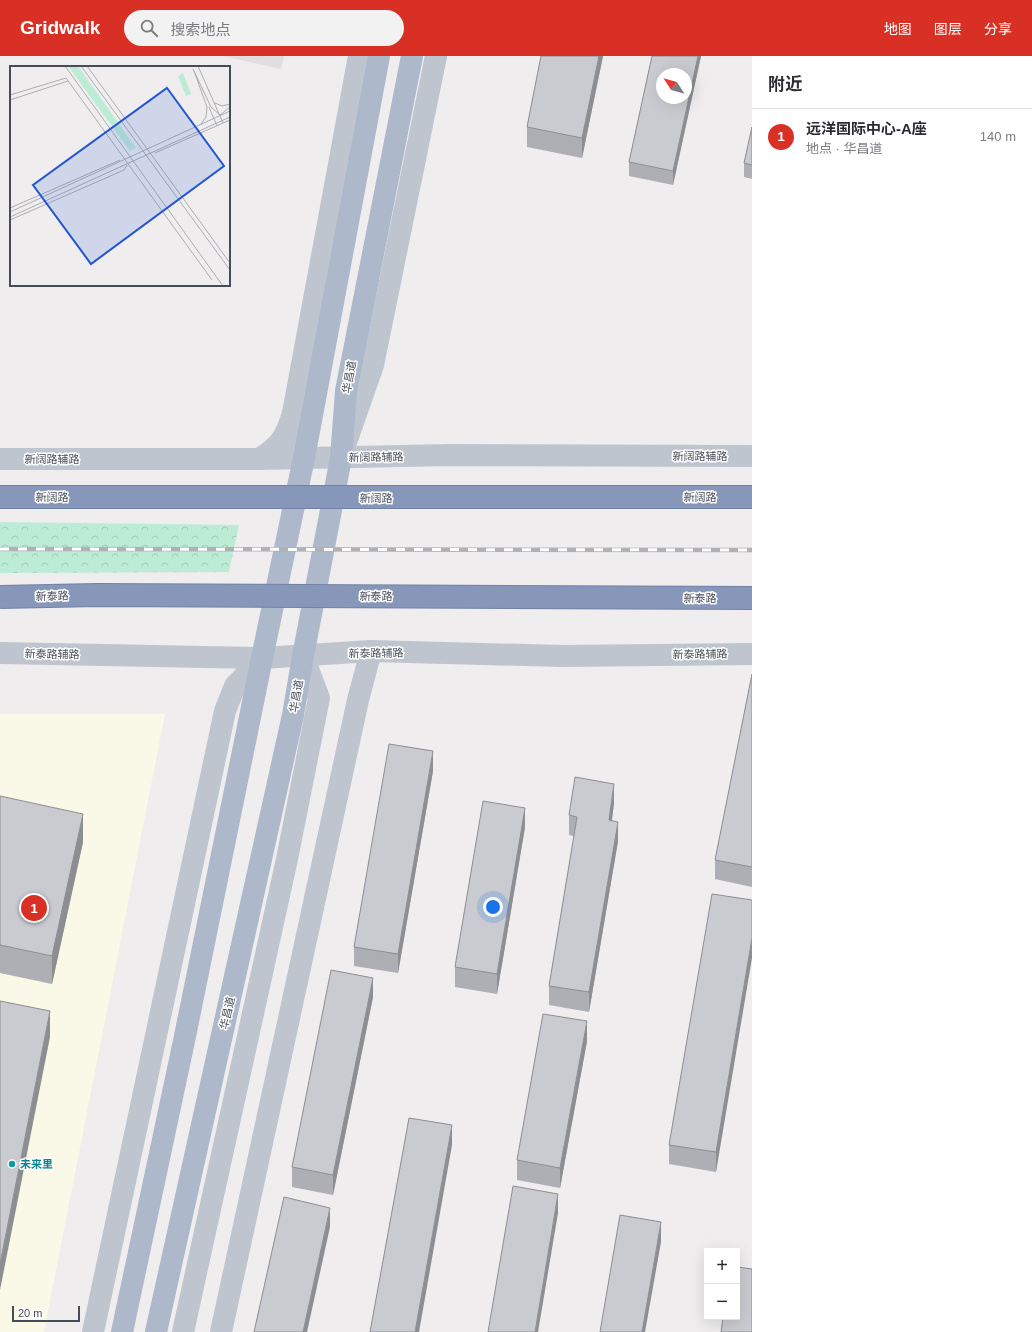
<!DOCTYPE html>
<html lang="zh">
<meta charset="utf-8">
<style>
body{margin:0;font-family:Helvetica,"Noto Sans SC",sans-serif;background:#f2f2f3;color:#2b2b33}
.controls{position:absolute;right:12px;bottom:12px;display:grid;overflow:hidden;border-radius:0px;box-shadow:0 4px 16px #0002}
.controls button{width:36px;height:36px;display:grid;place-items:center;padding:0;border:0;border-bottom:1px solid #e1e1e2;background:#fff;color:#2b2b33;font:20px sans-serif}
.compass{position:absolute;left:656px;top:12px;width:36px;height:36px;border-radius:50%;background:#fff;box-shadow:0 4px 16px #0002;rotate:306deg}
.scale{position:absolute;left:12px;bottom:10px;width:68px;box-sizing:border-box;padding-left:4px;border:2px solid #464d59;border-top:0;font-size:11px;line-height:14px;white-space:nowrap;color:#464d59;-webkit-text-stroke:3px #fff;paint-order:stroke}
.you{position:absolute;left:493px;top:851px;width:14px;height:14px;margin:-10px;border:3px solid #fff;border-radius:50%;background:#1a73e8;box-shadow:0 0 0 6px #1a73e833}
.badge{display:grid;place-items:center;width:26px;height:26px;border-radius:50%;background:#d93025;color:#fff;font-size:13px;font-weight:700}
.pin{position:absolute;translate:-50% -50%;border:2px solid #fff;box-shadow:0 1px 4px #0006}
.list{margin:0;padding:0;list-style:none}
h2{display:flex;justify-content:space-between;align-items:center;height:52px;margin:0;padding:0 16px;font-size:17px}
h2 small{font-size:13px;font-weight:400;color:#7c7c81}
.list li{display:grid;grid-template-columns:26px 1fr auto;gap:12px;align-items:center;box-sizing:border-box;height:56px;padding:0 16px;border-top:1px solid #e1e1e2}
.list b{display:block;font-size:15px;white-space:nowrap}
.list p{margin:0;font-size:13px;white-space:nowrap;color:#7c7c81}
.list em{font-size:13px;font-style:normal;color:#7c7c81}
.icon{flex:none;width:22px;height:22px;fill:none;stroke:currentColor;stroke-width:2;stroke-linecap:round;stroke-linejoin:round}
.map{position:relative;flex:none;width:752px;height:1276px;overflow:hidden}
header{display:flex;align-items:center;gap:24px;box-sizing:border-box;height:56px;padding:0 20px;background:#d93025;color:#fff}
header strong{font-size:19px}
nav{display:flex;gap:22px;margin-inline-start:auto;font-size:14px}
.search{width:280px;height:36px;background:#f2f2f3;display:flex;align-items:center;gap:10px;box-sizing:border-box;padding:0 14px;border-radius:22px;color:#7c7c81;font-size:15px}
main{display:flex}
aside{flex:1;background:#fff}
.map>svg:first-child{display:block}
.commercial{fill:#faf8e6}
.education{fill:#e0dede}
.forest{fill:url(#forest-crowns)}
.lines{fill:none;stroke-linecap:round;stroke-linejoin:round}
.minor{stroke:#bec5ce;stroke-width:22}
.major{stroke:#adb8cb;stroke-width:22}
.rail-casing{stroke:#afb1b7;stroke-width:4.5}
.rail{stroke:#fff;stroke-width:3;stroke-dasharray:9;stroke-linecap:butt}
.highway-bridge-casing{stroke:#7282a5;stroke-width:24;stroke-linecap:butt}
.highway-bridge{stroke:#8697ba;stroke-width:22}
.wall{fill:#aeafb4}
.shaded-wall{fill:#8d8e92}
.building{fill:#cacbd1;stroke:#8d8e92;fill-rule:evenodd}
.culture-dot{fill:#0f9aa8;stroke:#fff;stroke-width:1.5}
.labels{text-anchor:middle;stroke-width:3;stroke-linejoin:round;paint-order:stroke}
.street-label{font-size:11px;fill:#464d59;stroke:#fff}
.culture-label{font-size:11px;font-weight:bold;fill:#0d838f;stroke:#fff;text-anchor:start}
.inset-road{fill:none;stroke:#abadb2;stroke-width:1}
.view{fill:#2254d4;fill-opacity:0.15;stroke:#2254d4;stroke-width:2}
.inset-edge{fill:none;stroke:#464d59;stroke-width:2}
</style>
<header>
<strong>Gridwalk</strong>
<div class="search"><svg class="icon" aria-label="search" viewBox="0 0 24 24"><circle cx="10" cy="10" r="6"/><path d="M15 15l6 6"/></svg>搜索地点</div>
<nav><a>地图</a><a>图层</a><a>分享</a></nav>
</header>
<main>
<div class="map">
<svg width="752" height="1276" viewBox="0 0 752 1276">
<defs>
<pattern id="forest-crowns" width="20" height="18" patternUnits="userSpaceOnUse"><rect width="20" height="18" fill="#bcecd6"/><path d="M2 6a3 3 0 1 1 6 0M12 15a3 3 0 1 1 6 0" fill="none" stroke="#a3ccba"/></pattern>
</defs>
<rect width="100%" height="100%" fill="#efeded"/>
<polygon class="commercial" points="0,658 165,658 44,1276 0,1276"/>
<polygon class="education" points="223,0 284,0 281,13"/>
<polygon class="forest" points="0,466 239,469 229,516 0,517"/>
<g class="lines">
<g class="minor">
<polyline points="345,389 373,309 436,0"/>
<polyline points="304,402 293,357 359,0"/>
<polyline points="0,403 259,403 450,399 752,400"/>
<path d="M259 403C280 390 286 381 293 357"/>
<polyline points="0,597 262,602 371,595 562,600 752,598"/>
<polyline points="93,1276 225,655 235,630 262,602"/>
<polyline points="183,1276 287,803 319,642 303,600"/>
<polyline points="221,1276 358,644 371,595"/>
</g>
<g class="major">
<polyline points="122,1276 184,985 262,602 304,402 379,0"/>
<polyline points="156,1276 293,659 303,600 341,402 346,335 412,0"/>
</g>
<g class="rail-casing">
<polyline id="rail" points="0,493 752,494"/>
</g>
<use href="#rail" class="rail"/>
<g class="highway-bridge-casing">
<g id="highway-bridge">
<polyline points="0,441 752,441"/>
<polyline points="0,541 97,539 752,542"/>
</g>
</g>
<use href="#highway-bridge" class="highway-bridge"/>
</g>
<g class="wall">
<polygon points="541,0 603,0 582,102 527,91 527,71"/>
<polygon points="652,0 701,0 673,129 629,120 629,106"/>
<polygon points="752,71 752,123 744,121 744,107"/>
<polygon points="752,618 752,831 715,823 715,804"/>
<polygon points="433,715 398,917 354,910 354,891"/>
<polygon points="0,740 83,786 52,928 0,917"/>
<polygon points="614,747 612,765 618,785 589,956 549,949 549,930 574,780 569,779 569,759"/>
<polygon points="525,771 497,938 455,931 455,911"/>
<polygon points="752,844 716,1116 669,1108 669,1089"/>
<polygon points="373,941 333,1139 292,1131 292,1111"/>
<polygon points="587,985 560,1132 517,1124 517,1104"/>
</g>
<g class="shaded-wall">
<polygon points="599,0 603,0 582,102 582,82"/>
<polygon points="698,0 701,0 673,129 673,115"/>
<polygon points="433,695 433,715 398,917 398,898"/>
<polygon points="614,728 614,747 609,784 609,764"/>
<polygon points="525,752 525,771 497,938 497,918"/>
<polygon points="83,758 83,786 52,928 52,900"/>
<polygon points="618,766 618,785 589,956 589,936"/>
<polygon points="752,882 752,902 716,1116 716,1096"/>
<polygon points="373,922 373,941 333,1139 333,1119"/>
<polygon points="50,955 50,981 0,1234 0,1208"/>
<polygon points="587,965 587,985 560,1132 560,1112"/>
<polygon points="452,1069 452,1089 419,1276 415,1276"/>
<polygon points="558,1138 558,1157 538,1276 535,1276"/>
<polygon points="330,1152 330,1171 307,1276 303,1276"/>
<polygon points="661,1166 661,1186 645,1276 642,1276"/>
</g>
<g class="building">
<polygon points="541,0 599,0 582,82 527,71"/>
<path d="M652 0H698L673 115 629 106ZM662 18H686V42H662Z"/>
<polygon points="752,71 752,109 744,107"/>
<polygon points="752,618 752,811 715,804"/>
<polygon points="389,688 433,695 398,898 354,891"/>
<polygon points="575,721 614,728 609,764 618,766 589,936 549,930 577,761 569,759"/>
<polygon points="0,740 83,758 52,900 0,889"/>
<polygon points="483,745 525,752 497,918 455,911"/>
<polygon points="712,838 752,844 752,882 716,1096 669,1089"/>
<polygon points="331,914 373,922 333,1119 292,1111"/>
<polygon points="0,945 50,955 0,1208"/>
<polygon points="543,958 587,965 560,1112 517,1104"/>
<polygon points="409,1062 452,1069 415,1276 370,1276"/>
<polygon points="513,1130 558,1138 535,1276 488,1276"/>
<polygon points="284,1141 330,1152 303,1276 254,1276"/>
<polygon points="620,1159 661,1166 642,1276 600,1276"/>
<polygon points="737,1211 752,1213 752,1276 721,1276 723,1261 737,1261"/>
</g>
<circle class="culture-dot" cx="12" cy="1108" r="4"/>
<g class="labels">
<g class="street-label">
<text transform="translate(349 321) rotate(-80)" y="4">华昌道</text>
<text x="700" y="404">新阔路辅路</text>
<text transform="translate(376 401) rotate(-1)" y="4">新阔路辅路</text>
<text x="52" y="407">新阔路辅路</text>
<text x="52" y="445">新阔路</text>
<text x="700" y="445">新阔路</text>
<text x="376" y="446">新阔路</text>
<text transform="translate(52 540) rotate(-2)" y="4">新泰路</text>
<text x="376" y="544">新泰路</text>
<text x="700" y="546">新泰路</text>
<text transform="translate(376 597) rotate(-1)" y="4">新泰路辅路</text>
<text transform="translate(52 598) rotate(1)" y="4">新泰路辅路</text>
<text transform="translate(700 598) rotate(-1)" y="4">新泰路辅路</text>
<text transform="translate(296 640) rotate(-80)" y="4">华昌道</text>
<text transform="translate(227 957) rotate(-77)" y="4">华昌道</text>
</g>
<g class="culture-label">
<text x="20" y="1112">未来里</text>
</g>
</g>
<g transform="translate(10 10)">
<rect width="220" height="220" fill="#efeded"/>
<path d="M173 7 181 28 176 30 168 10Z" fill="#bcecd6"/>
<path d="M58 0H68L126 82 120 85Z" fill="#bcecd6"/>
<path class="inset-road" d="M55 0 213 220M71 0 220 204M77 0 220 197M188 0 213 57M183 3 201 41 211 50M184 5 197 41 196 51 191 58M0 29 56 12 202 214M0 34 58 15M205 37 212 40 220 38M199 41 207 60M210 49 220 41M145 87 220 54M0 142 110 94M0 146 220 45M0 151 220 51M0 154 114 104 117 99"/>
<path class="view" d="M157 22 214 100 81 198 23 119Z"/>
<rect width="220" height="220" class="inset-edge"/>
</g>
</svg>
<div class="controls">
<button>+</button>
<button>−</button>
</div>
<svg class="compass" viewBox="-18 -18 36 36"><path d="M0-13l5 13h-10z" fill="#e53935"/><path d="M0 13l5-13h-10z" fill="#7c7c81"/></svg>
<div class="scale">20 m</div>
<div class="you"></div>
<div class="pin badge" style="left:34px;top:852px">1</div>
</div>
<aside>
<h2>附近<small></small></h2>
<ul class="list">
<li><span class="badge">1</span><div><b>远洋国际中心-A座</b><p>地点 · 华昌道</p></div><em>140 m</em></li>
</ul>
</aside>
</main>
